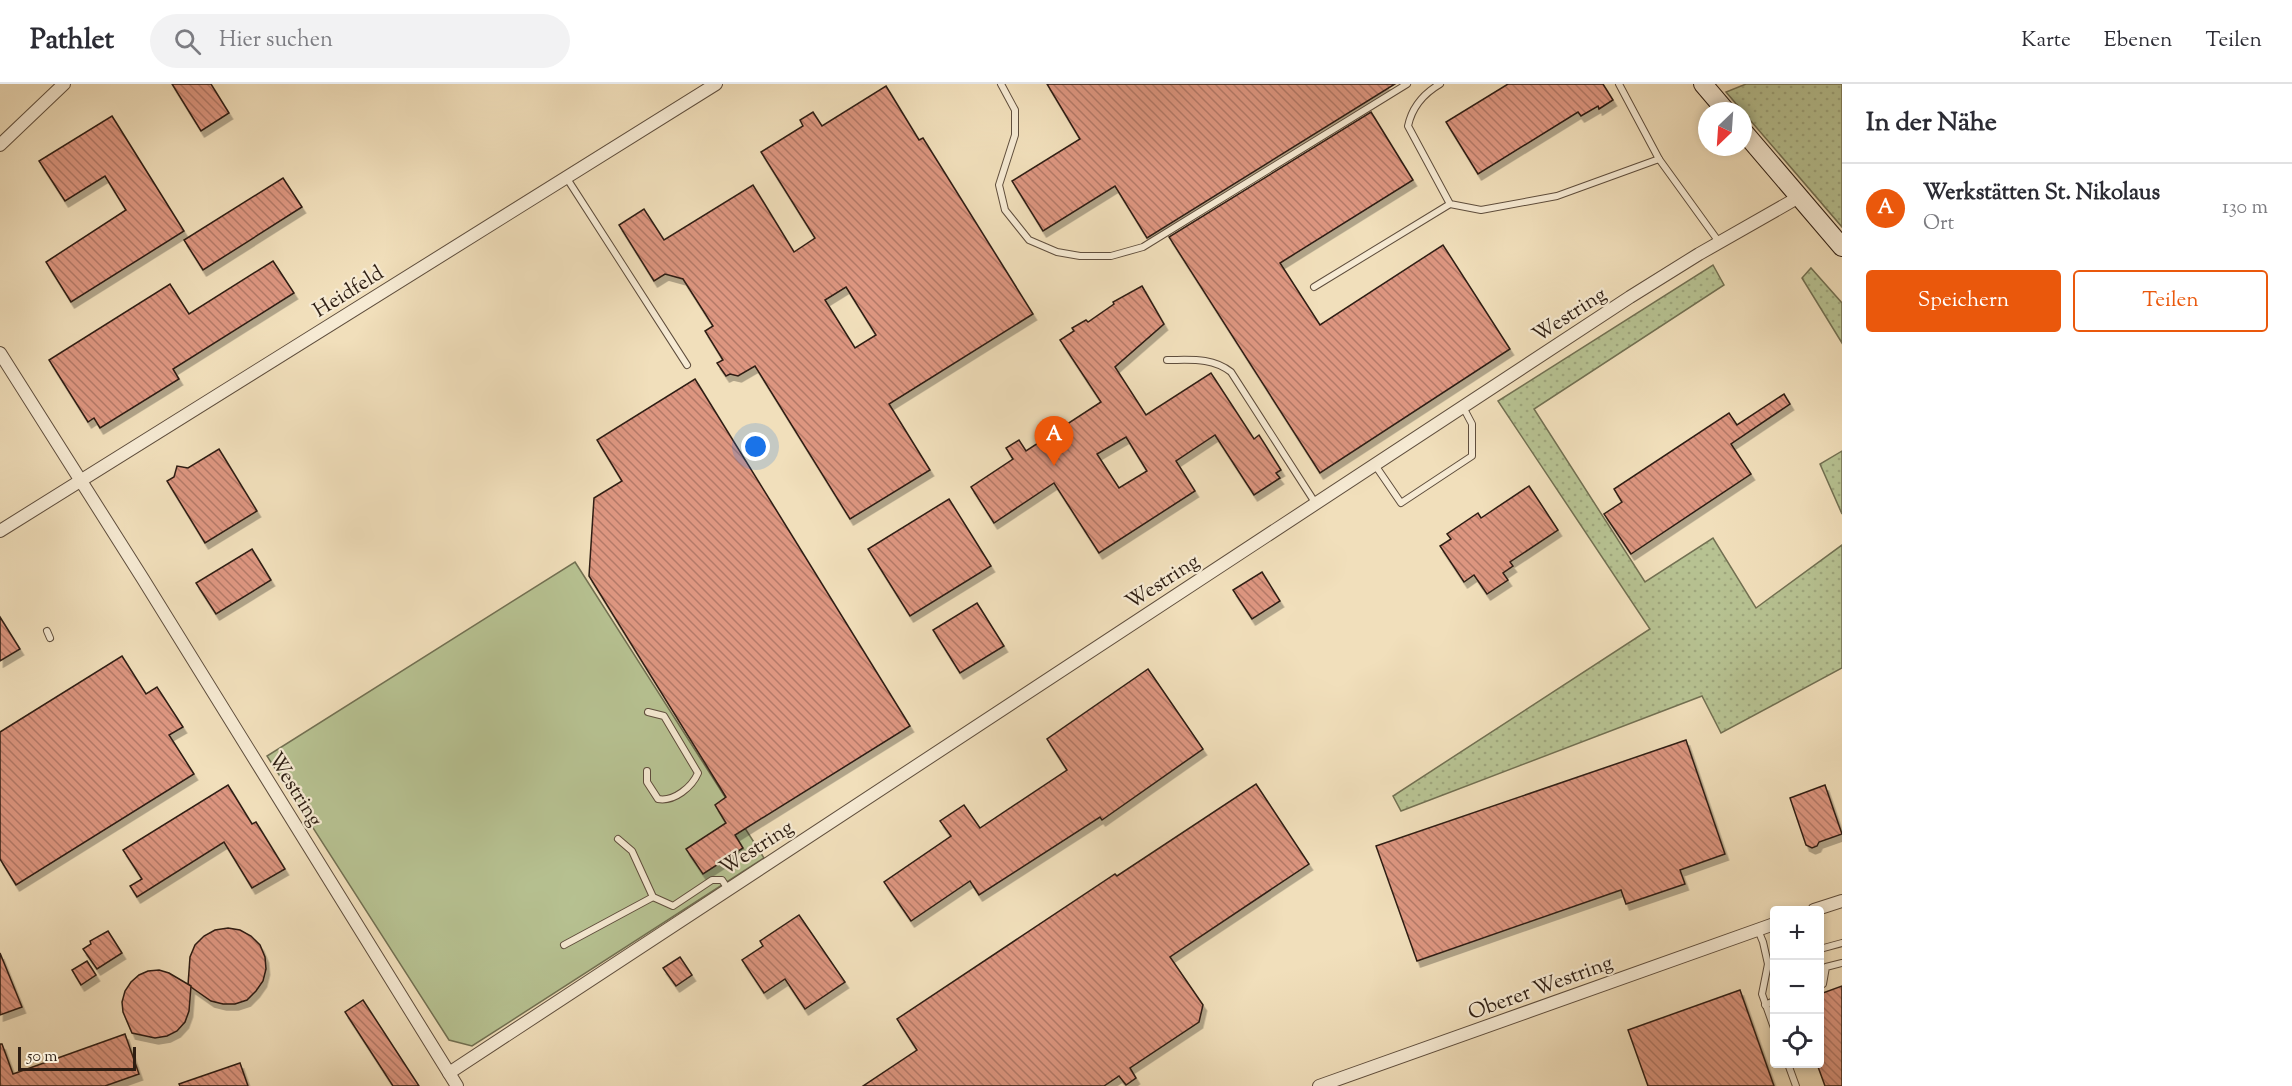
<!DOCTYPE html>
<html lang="de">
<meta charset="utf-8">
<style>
body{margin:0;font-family:"Sorts Mill Goudy",serif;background:#f2f2f3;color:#2b2b33}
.controls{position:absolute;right:18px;bottom:18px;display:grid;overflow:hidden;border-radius:6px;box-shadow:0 3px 9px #0003}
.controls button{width:54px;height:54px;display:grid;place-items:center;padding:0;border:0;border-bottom:2px solid #e1e1e2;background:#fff;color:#2b2b33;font:30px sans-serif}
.compass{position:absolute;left:1698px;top:18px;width:54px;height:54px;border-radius:50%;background:#fff;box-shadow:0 3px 9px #0003;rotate:205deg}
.scale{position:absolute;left:18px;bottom:15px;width:118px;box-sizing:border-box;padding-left:6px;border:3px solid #2e1e13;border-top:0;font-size:16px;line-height:21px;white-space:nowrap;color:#2e1e13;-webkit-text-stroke:4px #f6ead3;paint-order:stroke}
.you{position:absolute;left:756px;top:363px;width:21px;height:21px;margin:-15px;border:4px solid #fff;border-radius:50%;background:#1a73e8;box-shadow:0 0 0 9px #1a73e833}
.badge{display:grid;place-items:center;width:39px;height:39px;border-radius:50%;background:#ea580c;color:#fff;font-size:20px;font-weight:700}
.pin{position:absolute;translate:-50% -50px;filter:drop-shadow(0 2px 3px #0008)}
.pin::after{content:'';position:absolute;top:32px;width:21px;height:18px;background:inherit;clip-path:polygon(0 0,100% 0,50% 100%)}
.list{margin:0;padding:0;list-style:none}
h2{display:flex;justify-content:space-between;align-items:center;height:78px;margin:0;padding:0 24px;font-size:26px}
h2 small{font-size:20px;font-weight:400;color:#7c7c81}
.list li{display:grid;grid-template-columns:39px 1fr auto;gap:18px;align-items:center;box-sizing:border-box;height:90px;padding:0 24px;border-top:2px solid #e1e1e2}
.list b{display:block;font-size:22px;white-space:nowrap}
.list p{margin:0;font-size:20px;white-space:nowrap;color:#7c7c81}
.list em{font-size:20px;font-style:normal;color:#7c7c81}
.actions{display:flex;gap:12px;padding:18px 24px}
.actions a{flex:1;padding:14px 0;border:2px solid #ea580c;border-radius:6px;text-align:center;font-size:21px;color:#ea580c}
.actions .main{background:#ea580c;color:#fff}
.icon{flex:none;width:33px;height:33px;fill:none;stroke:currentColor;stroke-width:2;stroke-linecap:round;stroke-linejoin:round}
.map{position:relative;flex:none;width:1842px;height:1002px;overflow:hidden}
header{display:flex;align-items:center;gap:36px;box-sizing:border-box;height:84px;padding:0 30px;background:#fff;border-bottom:2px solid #e1e1e2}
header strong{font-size:28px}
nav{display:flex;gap:33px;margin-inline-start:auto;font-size:21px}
.search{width:420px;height:54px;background:#f2f2f3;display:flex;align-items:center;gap:15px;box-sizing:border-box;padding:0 21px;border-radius:33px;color:#7c7c81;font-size:22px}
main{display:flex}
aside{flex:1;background:#fff}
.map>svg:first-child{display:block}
.grass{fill:url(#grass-dots);stroke:#727052;stroke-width:1.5}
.green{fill:#b7c292;stroke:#727052;stroke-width:1.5}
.building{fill:url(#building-back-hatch);stroke:#2e1e13;stroke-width:1.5;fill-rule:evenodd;filter:url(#shadow)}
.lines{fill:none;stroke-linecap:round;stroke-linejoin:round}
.lane-casing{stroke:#5f4e3d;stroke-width:8}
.street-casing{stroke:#5f4e3d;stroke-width:14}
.secondary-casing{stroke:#2e1e13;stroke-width:20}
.lane{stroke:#f6ead3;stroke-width:6}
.street{stroke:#f6ead3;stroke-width:12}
.secondary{stroke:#f6ead3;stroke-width:18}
.labels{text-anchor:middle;stroke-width:4.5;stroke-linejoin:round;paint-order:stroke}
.street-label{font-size:21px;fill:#2e1e13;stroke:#f6ead3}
</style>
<header>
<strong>Pathlet</strong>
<div class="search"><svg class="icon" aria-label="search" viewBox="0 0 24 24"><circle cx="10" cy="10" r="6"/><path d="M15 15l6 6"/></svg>Hier suchen</div>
<nav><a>Karte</a><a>Ebenen</a><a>Teilen</a></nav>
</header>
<main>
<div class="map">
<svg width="1842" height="1002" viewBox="0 0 1842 1002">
<defs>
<pattern id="grass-dots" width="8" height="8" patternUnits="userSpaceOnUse" patternTransform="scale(1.5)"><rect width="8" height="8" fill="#b7c292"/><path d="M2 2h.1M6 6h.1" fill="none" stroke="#9ea67d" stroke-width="1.8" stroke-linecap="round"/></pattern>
<pattern id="building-back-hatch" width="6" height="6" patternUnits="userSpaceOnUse" patternTransform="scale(1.5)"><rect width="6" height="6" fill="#dd9680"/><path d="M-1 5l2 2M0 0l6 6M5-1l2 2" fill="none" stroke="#b47a68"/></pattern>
<filter id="shadow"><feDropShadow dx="3.5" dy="6" stdDeviation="0" flood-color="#0004"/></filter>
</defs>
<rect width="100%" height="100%" fill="#f1dfbb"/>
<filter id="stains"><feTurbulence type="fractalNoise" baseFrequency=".00333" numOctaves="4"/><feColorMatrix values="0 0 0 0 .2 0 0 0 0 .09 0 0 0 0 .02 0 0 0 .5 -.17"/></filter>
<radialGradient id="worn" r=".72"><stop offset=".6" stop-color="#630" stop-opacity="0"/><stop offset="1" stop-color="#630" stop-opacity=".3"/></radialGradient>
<g class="grass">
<polygon points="1746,0 1842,0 1842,143 1726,8"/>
<polygon points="1713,181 1724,201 1534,325 1645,498 1713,454 1756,524 1842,461 1842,584 1721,649 1702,612 1401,727 1393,712 1650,545 1498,317"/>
<polygon points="1811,184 1842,219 1842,259 1802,194"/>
<polygon points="1842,367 1842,430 1820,380"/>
</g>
<polygon class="green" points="575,478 764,774 472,962 449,956 267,672"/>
<g class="building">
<polygon points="172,0 211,0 229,29 201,47"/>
<polygon points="1047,0 1395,0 1147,154 1115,102 1043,147 1012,97 1080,55"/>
<polygon points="1508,0 1603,0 1613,16 1599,25 1598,22 1581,32 1578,28 1478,90 1446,38"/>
<path d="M886 2 919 56 923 54 1033 230 889 320 930 386 850 435 755 282 738 292 730 290 726 292 717 279 723 276 705 247 713 242 683 195 665 190 654 197 619 141 644 125 664 156 753 101 794 168 815 154 761 68 803 42 800 36 813 28 822 42ZM846 203 876 251 855 264 825 216Z"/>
<polygon points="1371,28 1413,96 1280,179 1320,241 1443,161 1510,265 1320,389 1169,153"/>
<polygon points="112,32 184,147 71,218 46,178 126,126 105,92 65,117 39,77"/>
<polygon points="283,94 302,123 203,186 184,156"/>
<polygon points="273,177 294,209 173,285 179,295 100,344 94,334 88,338 49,276 170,200 189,230"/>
<path d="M1142 202 1164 240 1115 283 1146 331 1211 289 1254 355 1259 351 1281 386 1276 389 1280 394 1254 411 1215 351 1176 377 1195 407 1099 469 1054 399 994 439 971 403 1013 375 1006 364 1019 356 1026 367 1101 318 1060 256 1074 247 1072 244 1086 236 1088 238 1114 220 1113 218ZM1126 353 1147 387 1119 404 1097 370Z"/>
<polygon points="695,295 910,642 735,751 743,764 703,790 686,765 726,739 715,721 726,713 589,492 594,414 622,397 597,356"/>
<polygon points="1784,310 1790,320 1731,360 1751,390 1631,470 1604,430 1622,418 1614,405 1729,329 1737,341"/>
<polygon points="219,365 257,427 205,459 167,397 174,393 177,382 188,384"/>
<polygon points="1529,402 1558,446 1510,478 1513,482 1503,489 1508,496 1487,510 1474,491 1464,498 1440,462 1451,455 1447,450 1478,429 1481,434"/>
<polygon points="949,415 991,482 910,532 868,465"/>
<polygon points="252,465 271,496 216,530 196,499"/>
<polygon points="1262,488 1280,517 1252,535 1233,506"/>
<polygon points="977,519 1004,562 960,589 933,546"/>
<polygon points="0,533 20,565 0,577"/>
<polygon points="122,572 146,610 157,603 183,643 169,651 194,690 16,801 0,775 0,648"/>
<polygon points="1148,585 1203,665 1102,736 1100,733 979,811 970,797 911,837 884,798 951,752 940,737 964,721 980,744 1067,686 1047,655"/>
<polygon points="1686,656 1725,770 1680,786 1685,800 1626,820 1621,806 1417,877 1376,762"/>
<polygon points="1256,700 1309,780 1170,873 1203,921 1199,938 1130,984 1136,994 1126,1001 1119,992 1104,1002 863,1002 917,966 897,935 1115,790 1117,792"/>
<polygon points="228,701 252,740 256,738 285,785 252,804 224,758 137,813 130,802 142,795 123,766"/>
<polygon points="1825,701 1842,750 1819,758 1817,762 1812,764 1806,761 1790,714"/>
<polygon points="799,831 845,898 805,925 785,895 764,909 742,876 763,862 760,857"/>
<polygon points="228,844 240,846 251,852 260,861 265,873 266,885 263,897 256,907 247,916 235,920 223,920 211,917 188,901 190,873 195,861 204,852 215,846"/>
<polygon points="108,847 122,869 97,885 83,865 91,860 90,857"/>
<polygon points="0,869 22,923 0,931"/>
<polygon points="680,873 692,891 676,902 663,884"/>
<polygon points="87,877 96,891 81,901 72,886"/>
<polygon points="159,886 169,889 191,902 189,927 185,938 177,947 167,952 155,954 132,949 123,928 122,918 125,907 131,898 139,891 148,887"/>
<polygon points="1842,902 1842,1002 1825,1002 1817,980 1820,980 1820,910"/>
<polygon points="1740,906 1774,1002 1648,1002 1628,946"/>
<polygon points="363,916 419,1002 393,1002 345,928"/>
<polygon points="125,950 139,990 105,1002 0,1002 0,960 2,960 13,990"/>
<polygon points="240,979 248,1002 180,1002 179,1000"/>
</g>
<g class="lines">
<g class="lane-casing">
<g id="lane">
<polyline points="1001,0 1015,26 1015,51 999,101 1005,126 1029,156 1057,168 1080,172 1111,172 1143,163 1407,0"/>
<path d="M1440 0C1423 10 1412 23 1408 42L1450 120 1481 126 1557 112 1659 75 1719 158"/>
<polyline points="1619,0 1659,75"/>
<polyline points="566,93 687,281"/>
<polyline points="1314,203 1450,120"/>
<path d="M1167 276C1190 276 1212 273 1231 288L1316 420"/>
<polyline points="1375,381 1401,419 1472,372 1472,340 1463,323"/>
<polyline points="47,547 50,554"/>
<path d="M647 687V698L658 715C674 718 692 703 698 689L664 632 648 628"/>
<polyline points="618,755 632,767 653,813 673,822 712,796 722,796 728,805"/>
<polyline points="1758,846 1763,858 1768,880 1774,878"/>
<polyline points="564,861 653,813"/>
<polyline points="1820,865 1842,859"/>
<polyline points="1768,880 1762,910 1774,944"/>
<polyline points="1820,902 1823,900 1826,883 1842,879"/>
<polyline points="1765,921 1774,917"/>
<polyline points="1788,980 1796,1002"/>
</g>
</g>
<g class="street-casing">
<g id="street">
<polyline points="0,61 64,0"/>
<polyline points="0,269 143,495 449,989 1630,213 1699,170 1799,113"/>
<polyline points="0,447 716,0"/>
<polyline points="1814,826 1842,817"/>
<polyline points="449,989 457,1002"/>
<polyline points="1319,1002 1774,840"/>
</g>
</g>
<g class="secondary-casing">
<g id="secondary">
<polyline points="1703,0 1726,27"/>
<polyline points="1743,47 1842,163"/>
</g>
</g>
<use href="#lane" class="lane"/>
<use href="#street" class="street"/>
<use href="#secondary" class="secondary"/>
</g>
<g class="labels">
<g class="street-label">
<text transform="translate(348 207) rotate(-32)" y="7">Heidfeld</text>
<text transform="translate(1569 230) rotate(-33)" y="7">Westring</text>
<text transform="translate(1162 497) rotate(-33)" y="7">Westring</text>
<text transform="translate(296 705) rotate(58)" y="7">Westring</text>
<text transform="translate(756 763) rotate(-33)" y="7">Westring</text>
<text transform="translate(1540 903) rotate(-20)" y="7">Oberer Westring</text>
</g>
</g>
<rect width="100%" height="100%" filter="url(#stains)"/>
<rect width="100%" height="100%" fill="url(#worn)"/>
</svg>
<div class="controls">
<button>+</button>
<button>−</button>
<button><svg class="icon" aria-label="locate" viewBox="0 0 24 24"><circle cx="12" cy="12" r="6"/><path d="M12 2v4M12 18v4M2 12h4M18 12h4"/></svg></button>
</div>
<svg class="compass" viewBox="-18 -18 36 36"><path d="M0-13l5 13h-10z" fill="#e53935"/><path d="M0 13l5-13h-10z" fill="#7c7c81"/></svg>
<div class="scale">50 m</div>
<div class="you"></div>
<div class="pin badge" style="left:1054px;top:382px">A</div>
</div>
<aside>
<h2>In der Nähe<small></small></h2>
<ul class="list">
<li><span class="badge">A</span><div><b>Werkstätten St. Nikolaus</b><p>Ort</p></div><em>130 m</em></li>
</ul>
<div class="actions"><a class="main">Speichern</a><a>Teilen</a></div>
</aside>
</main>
